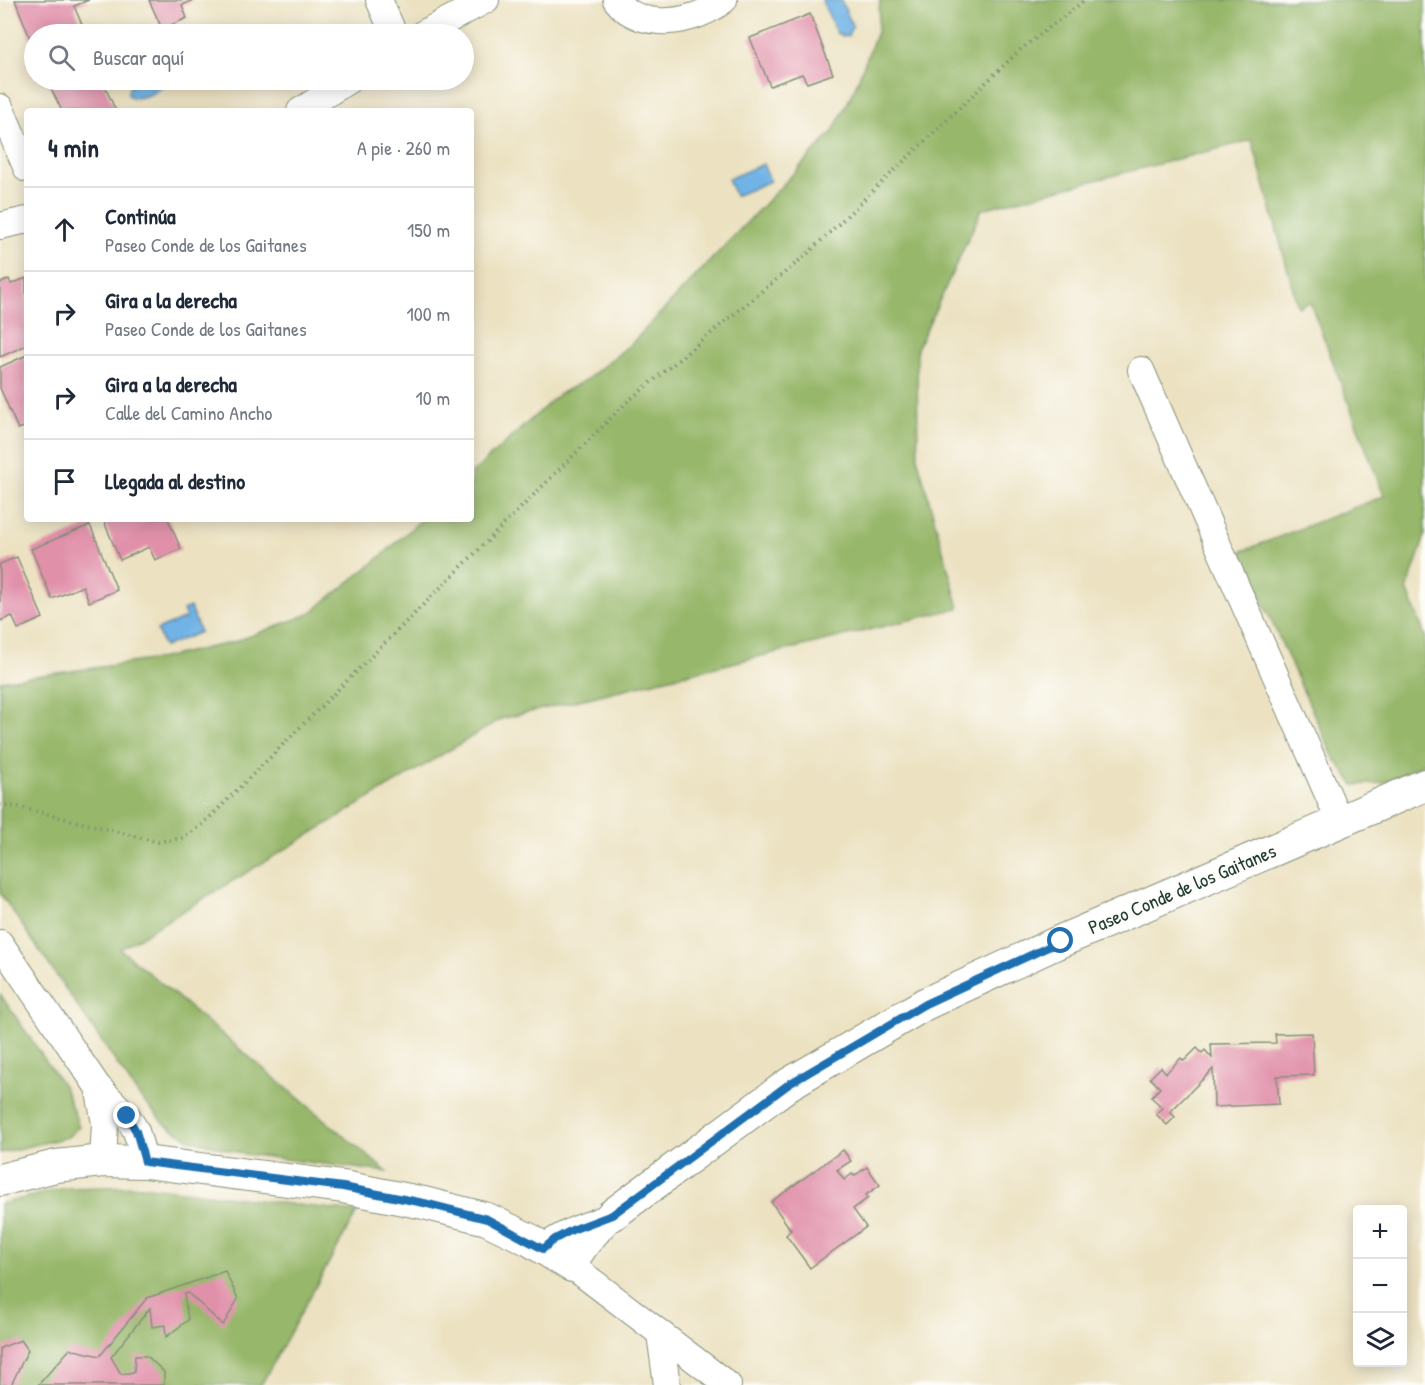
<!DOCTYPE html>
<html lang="es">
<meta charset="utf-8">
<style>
body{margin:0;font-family:"Patrick Hand",sans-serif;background:#f6f6f7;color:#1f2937}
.controls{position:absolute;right:18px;bottom:18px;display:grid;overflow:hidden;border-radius:6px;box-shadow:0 3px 15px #0003}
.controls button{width:54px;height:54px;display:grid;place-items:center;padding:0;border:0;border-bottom:2px solid #e0e1e3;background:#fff;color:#1f2937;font:30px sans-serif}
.stop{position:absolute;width:18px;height:18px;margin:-14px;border:4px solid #1f6fb2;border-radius:50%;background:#fff}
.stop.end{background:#1f6fb2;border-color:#fff;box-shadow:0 2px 6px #0008}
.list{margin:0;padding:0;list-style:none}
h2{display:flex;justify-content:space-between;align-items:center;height:78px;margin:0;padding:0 24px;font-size:26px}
h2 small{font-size:20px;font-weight:400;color:#747a83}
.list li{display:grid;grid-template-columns:39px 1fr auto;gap:18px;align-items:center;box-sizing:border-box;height:84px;padding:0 24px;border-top:2px solid #e0e1e3}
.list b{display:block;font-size:22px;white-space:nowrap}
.list p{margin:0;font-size:20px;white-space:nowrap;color:#747a83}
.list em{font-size:20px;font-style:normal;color:#747a83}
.icon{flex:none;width:33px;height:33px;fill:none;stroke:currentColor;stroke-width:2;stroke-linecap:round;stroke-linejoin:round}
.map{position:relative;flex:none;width:1425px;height:1385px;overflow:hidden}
.search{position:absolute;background:#fff;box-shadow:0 3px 15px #0003;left:24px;top:24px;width:450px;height:66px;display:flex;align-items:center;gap:15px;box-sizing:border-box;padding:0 21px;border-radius:33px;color:#747a83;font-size:22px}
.panel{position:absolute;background:#fff;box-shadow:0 3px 15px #0003;left:24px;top:108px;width:450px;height:414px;border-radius:6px}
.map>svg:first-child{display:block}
.forest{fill:#97b76b;stroke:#5b7a50;stroke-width:1.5}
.water{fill:#71b3e6;stroke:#48788d;stroke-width:1.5}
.building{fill:#e190aa}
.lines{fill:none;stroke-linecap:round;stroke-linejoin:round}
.minor-casing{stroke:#86907b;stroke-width:28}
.tertiary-casing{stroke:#86907b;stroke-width:34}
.path{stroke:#86907b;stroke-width:4;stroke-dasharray:1.5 4.5;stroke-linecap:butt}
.minor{stroke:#fff;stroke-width:26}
.tertiary{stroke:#fff;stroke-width:32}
.route{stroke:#1f6fb2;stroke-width:8}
.labels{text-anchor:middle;stroke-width:4.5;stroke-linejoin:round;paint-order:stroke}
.street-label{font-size:20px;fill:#1f3d34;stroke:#fdfcf7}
</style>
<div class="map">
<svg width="1425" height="1385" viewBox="0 0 1425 1385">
<rect width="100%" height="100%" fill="#fdfcf7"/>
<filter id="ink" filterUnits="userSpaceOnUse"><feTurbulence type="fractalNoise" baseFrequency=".0167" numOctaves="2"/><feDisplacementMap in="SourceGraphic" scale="12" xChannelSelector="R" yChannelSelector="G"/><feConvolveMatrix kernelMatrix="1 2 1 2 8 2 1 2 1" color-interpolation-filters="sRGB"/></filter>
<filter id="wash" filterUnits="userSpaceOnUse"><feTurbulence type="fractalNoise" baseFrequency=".008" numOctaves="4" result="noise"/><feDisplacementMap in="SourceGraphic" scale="24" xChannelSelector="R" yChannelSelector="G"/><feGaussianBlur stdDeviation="1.35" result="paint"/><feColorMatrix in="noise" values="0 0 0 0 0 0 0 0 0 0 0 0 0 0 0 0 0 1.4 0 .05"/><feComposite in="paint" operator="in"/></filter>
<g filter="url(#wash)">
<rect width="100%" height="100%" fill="#ece2c2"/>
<g class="forest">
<polygon points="880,0 1425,0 1425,536 1407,589 1425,636 1425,763 1383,783 1354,785 1333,756 1240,552 1384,496 1310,302 1298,307 1252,140 982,209 917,349 918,460 959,608 501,719 120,949 387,1172 244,1154 189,1139 166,1125 139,1096 0,893 0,681 158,659 234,642 309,614 378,559 422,519 471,519 471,474 559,394 586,380 632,343 832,133 854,90 877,32"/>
<polygon points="0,994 64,1087 79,1126 68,1137 0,1153"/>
<polygon points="141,1186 357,1212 261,1385 0,1385 0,1204 65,1188"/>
</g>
<g class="water">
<polygon points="822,0 841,0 853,27 850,30 849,36 841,36 840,33 837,34"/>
<path d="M145 80H166L167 84C158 91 139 103 128 95 127 84 136 83 145 80Z"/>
<polygon points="763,164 770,181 735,196 728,179"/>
<polygon points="190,607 200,632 164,647 157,630 186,618 183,610"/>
</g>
<g id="blocks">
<g class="building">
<polygon points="15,0 89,0 74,6 86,34 34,34 34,48"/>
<polygon points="149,0 194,0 182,5 187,18 162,29"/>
<polygon points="810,14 833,74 807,83 802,74 770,86 750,38"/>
<polygon points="47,80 102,80 116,111 62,111"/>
<polygon points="26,278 27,345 0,357 0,283 9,279 11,284"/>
<polygon points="27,355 27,426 18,429 0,388 0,367"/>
<polygon points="103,519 168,519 181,549 155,560 149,547 120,560"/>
<polygon points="90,525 117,590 89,602 83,586 52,599 31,549"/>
<polygon points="17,557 43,618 18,629 12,616 0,621 0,564"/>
<polygon points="1312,1033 1314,1075 1277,1076 1279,1104 1214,1107 1213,1069 1170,1112 1175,1117 1167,1125 1156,1114 1163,1108 1151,1097 1160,1088 1150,1078 1161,1067 1166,1073 1181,1058 1184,1061 1197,1048 1202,1053 1205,1050 1212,1058 1211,1044 1276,1043 1275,1034"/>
<polygon points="843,1150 851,1161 837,1170 844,1180 852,1174 854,1176 867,1167 880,1185 866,1195 868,1198 853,1209 866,1227 810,1268 786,1235 791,1230 771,1202"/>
<polygon points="225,1271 238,1299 223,1325 188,1293 184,1294 188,1320 166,1337 165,1325 152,1327 150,1308 111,1357 121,1374 134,1372 135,1356 147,1356 164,1372 164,1385 38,1385 70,1349 100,1356 147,1298"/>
<polygon points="21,1340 28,1350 11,1385 0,1385 0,1348"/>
</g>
</g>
</g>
<g filter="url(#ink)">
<use href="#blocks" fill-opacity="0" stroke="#86907b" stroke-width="1.5"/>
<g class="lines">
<g class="minor-casing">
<g id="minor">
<polyline points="379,0 394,34"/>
<path d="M616 0C641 33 696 23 724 0"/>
<polyline points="422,34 486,0"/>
<polyline points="0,107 27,169"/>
<polyline points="300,111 349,80"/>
<polyline points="0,226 27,220"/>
<polyline points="1141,370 1340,822"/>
<polyline points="0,943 98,1087 127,1116 136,1131 145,1162"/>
<polyline points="98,1087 105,1123 103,1161"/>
<polyline points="612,1215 587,1244 572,1266 728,1385"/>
<path d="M543 1249C563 1232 585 1226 609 1217"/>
<polyline points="660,1334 667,1385"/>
</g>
</g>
<g class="tertiary-casing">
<g id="tertiary">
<polyline points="0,1180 56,1166 103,1161 145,1162 343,1187 424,1203 487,1219 530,1240 572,1266"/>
<polyline points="612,1215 789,1084 925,1004 1061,941 1425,785"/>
</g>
</g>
<polyline class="path" points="0,805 19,807 158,842 182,838 202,825 626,403 806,255 1020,50 1085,0"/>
<use href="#minor" class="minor"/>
<use href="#tertiary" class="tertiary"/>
</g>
</g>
<g class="lines" filter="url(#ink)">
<polyline class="route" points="127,1116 136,1131 145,1162 343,1187 424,1203 487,1219 543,1249 555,1239 572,1230 612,1215 789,1084 925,1004 1061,941"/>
</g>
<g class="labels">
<g class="street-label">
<text transform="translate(1182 889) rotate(-23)" y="7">Paseo Conde de los Gaitanes</text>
</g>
</g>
</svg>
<div class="controls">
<button>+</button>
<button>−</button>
<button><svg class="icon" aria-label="layers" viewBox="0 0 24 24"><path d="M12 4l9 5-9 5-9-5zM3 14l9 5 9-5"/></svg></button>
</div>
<div class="stop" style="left:1061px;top:941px"></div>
<div class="stop end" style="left:127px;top:1116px"></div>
<div class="search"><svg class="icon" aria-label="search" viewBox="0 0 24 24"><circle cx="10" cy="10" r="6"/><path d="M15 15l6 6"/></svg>Buscar aquí</div>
<section class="panel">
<h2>4 min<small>A pie · 260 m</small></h2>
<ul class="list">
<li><svg class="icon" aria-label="ahead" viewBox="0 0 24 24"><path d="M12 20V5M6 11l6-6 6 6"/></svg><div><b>Continúa</b><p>Paseo Conde de los Gaitanes</p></div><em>150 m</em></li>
<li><svg class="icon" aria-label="right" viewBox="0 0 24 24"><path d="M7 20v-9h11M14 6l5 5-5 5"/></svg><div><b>Gira a la derecha</b><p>Paseo Conde de los Gaitanes</p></div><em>100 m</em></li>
<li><svg class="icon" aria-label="right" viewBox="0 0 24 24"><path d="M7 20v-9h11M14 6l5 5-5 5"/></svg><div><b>Gira a la derecha</b><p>Calle del Camino Ancho</p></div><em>10 m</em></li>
<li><svg class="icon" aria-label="arrive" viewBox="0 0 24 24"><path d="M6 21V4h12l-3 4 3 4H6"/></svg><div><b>Llegada al destino</b></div></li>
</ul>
</section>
</div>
